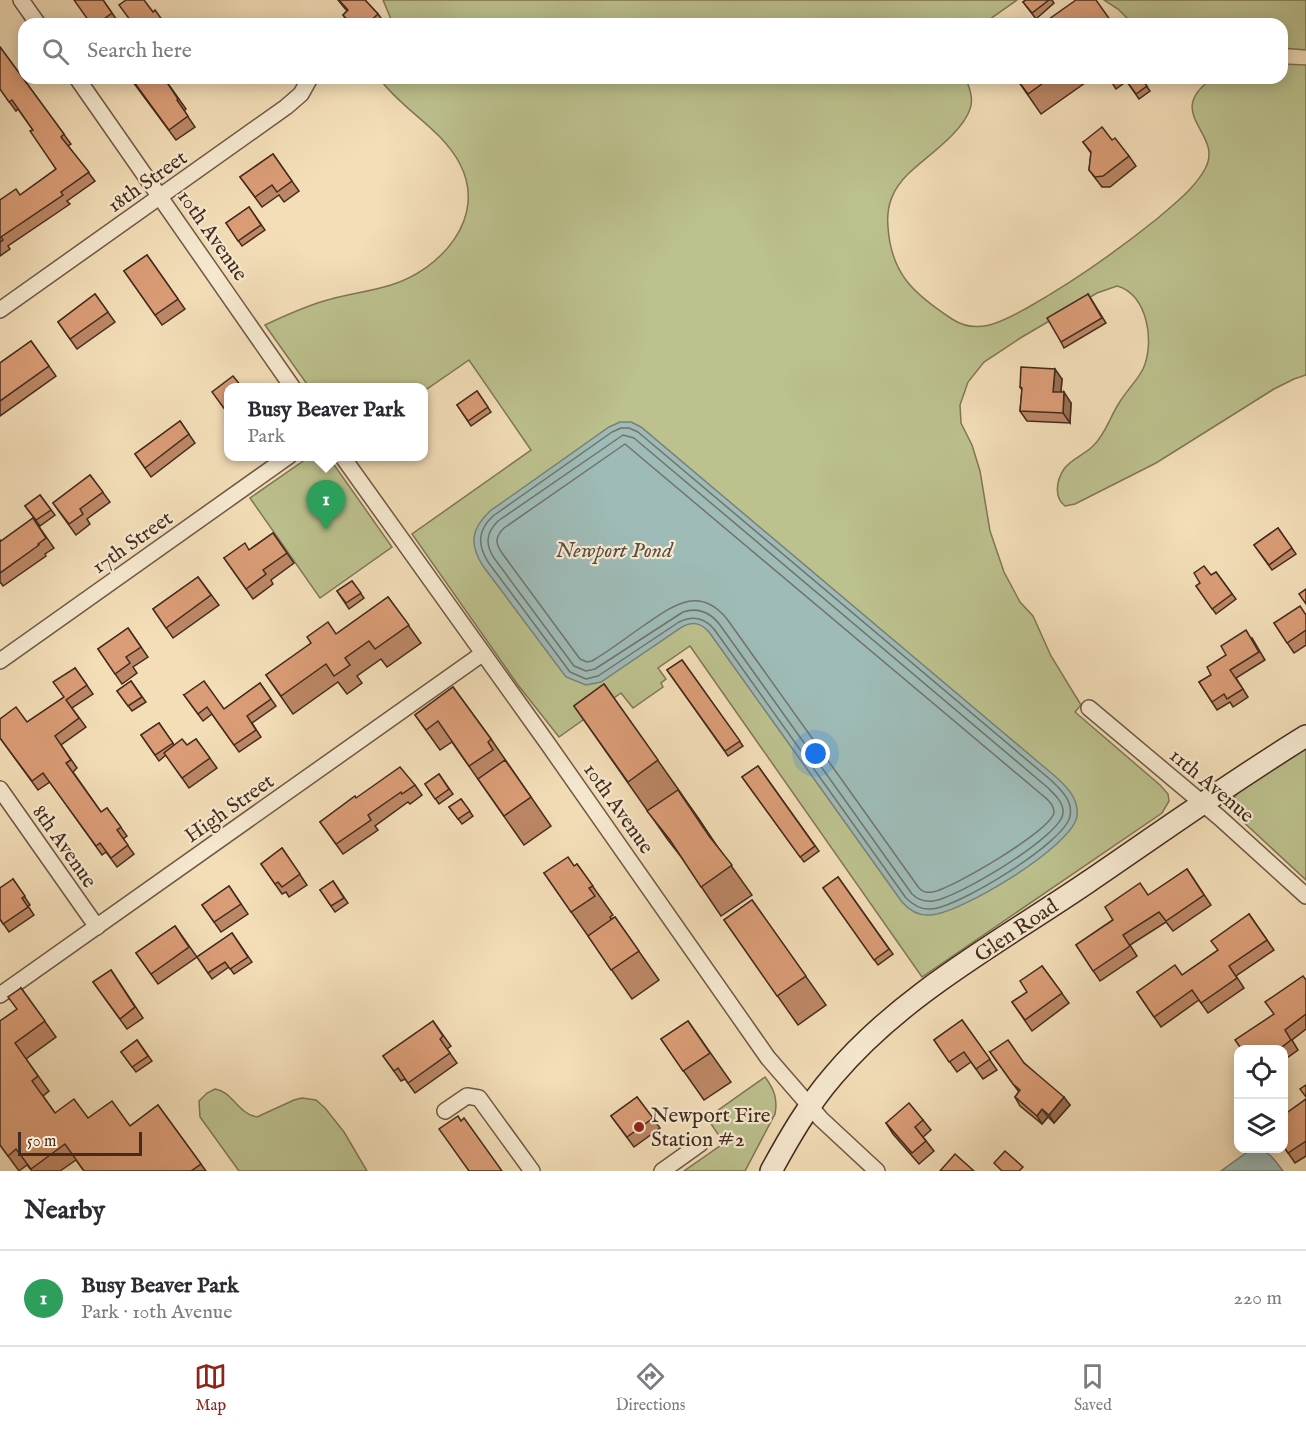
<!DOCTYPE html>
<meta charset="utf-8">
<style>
body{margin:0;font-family:"IM FELL English",serif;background:#f2f2f3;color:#2b2b33}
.controls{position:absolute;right:18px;bottom:18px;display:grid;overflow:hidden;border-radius:12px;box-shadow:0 3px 15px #0003}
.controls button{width:54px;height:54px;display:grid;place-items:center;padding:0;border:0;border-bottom:2px solid #e1e1e2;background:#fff;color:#2b2b33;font:30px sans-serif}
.scale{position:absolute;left:18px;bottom:15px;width:124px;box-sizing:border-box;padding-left:6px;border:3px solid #452b1d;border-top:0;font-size:16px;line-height:21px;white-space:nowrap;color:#452b1d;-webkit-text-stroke:4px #f7ead1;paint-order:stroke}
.you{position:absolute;left:816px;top:754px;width:21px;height:21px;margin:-15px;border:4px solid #fff;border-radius:50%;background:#1a73e8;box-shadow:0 0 0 9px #1a73e833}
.badge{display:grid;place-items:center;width:39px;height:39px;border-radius:50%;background:#8f2418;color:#fff;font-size:20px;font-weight:700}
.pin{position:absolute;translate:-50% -50px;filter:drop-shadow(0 2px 3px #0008)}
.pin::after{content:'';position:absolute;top:32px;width:21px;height:18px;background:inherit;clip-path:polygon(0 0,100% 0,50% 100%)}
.popup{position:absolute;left:224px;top:383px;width:204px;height:78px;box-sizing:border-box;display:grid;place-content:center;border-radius:12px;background:#fff;filter:drop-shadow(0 2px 4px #0005);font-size:20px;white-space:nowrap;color:#7c7c81}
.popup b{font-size:22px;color:#2b2b33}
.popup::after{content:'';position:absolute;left:50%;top:100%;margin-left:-12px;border:12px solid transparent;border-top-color:#fff}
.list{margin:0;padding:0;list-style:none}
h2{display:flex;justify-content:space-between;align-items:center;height:78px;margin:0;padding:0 24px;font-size:26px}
h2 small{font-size:20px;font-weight:400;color:#7c7c81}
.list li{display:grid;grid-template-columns:39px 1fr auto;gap:18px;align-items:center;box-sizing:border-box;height:96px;padding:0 24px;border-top:2px solid #e1e1e2}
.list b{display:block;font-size:22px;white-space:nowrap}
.list p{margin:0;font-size:20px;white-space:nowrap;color:#7c7c81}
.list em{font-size:20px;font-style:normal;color:#7c7c81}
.icon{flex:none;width:33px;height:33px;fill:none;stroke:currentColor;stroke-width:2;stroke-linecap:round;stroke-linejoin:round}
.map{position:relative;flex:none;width:1306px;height:1171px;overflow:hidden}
.search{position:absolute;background:#fff;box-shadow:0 3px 15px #0003;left:18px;right:18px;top:18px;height:66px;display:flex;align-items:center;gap:15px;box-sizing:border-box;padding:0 21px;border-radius:18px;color:#7c7c81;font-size:22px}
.sheet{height:174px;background:#fff}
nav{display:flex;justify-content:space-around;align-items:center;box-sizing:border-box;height:84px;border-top:2px solid #e1e1e2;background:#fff;font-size:16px;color:#7c7c81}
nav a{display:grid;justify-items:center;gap:3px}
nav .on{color:#8f2418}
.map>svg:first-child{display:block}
.green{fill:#bcc18e;stroke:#807656;stroke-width:1.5}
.water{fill:#9ebbb7;stroke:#7a8179;stroke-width:1.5}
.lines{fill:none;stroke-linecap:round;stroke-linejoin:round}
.shore{stroke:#72736a;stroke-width:1.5}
.street-casing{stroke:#705844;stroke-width:18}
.secondary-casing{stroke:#452b1d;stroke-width:24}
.street{stroke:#f7ead1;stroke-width:15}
.secondary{stroke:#f7ead1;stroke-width:21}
.wall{fill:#bc8766;stroke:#452b1d;stroke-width:1.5}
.shaded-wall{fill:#996e53;stroke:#452b1d;stroke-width:1.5}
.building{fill:#db9d77;stroke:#452b1d;stroke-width:1.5}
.poi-dot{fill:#8f2418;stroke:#f7ead1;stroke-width:2}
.labels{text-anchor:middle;stroke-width:4.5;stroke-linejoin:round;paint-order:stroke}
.street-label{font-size:21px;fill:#452b1d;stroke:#f7ead1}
.poi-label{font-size:21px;fill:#452b1d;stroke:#f7ead1;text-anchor:start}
.water-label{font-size:22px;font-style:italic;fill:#5b4f44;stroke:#f7ead1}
</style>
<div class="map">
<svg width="1306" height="1171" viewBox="0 0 1306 1171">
<rect width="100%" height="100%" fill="#f3deb8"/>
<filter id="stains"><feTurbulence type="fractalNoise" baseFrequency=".00333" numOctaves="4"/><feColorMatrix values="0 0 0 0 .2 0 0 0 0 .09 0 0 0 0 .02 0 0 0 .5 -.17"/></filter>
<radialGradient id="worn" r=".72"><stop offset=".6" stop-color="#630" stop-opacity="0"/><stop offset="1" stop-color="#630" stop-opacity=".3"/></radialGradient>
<g class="green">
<polygon points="383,0 1017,0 983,24 393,24"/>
<polygon points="1104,0 1306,0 1306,50 1282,48 1282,24 1133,24 1118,9"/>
<path d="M1282 64 1306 65V375L1294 379 1274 389 1156 463 1075 504 1065 506C1054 498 1056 481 1064 469 1071 459 1084 455 1093 446 1105 435 1110 417 1119 403 1126 391 1137 381 1143 369 1155 343 1148 294 1117 286L1097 293 1022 337 984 362 968 382 960 405 961 423 972 445 980 471 990 531 1004 572 1020 602 1033 616 1051 656 1081 705 1075 712 1160 785 1168 794 1169 801 1162 813 922 977 690 646 658 668 666 679 661 683 663 687 633 708 621 693 559 737 518 685 412 534 531 450 469 360 424 391V388L309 387 265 325C284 316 304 307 324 301 346 294 369 292 391 285 440 270 488 218 460 164 441 128 402 110 379 78H966C969 88 974 98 970 109 962 133 927 156 908 174 893 189 886 205 888 227 891 274 914 294 952 319 978 336 1003 321 1027 308 1073 282 1117 251 1158 218 1175 203 1194 189 1205 169 1225 133 1161 114 1213 78H1282Z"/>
<polygon points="309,457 327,457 330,459 392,547 320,598 250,498"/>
<path d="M1306 748V880L1237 816C1231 807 1232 798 1240 791Z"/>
<path d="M765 1077C774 1089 778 1099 775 1114L745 1171H684L724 1143 707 1118Z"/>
<path d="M215 1089C232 1091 238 1114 257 1117L294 1100 302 1098 316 1100 325 1108 344 1132 367 1171H239L200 1117 199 1101 207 1093Z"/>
</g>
<g class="water">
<path d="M620 422H631L641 427 1056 777C1067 787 1079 799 1077 816 1073 846 960 914 930 915 919 916 909 910 902 902L709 632C701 623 693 621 682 627L601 682 586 685 566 677 483 566C469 544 471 529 490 511L609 427Z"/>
<path d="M1257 1149C1270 1151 1275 1161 1283 1171H1221L1246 1153Z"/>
</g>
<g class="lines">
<g class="shore">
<path d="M621 428H629L638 432 1052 781C1062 791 1073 801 1070 816 1066 842 957 908 931 909 921 910 913 905 906 898L714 629C704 617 693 615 679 622L598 676 586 679 570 672 488 562C477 544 478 530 493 516L612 432Z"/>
<path d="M623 435 634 438 1047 787C1054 794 1064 802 1063 813 1062 836 955 899 933 901 924 902 918 900 912 894L720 625C710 612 698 607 683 612L595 669 586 671 574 666 494 558C485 544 486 533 498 521Z"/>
<path d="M625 444 1041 794C1046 798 1054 804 1054 812 1054 829 950 890 932 892 926 893 923 892 919 888L727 619C700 586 675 604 646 624 628 636 611 650 592 661L587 662 580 659 502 553C495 543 495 537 504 528Z"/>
</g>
<g class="street-casing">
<g id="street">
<polyline points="21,0 38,24"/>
<polyline points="77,78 293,388"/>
<polyline points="0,310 286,107 301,94 310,78"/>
<polyline points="342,456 548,744 768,1058 821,1119 877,1171"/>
<polyline points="0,661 289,456"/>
<polyline points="1089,708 1220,818 1306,896"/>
<polyline points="0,789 97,927"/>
<polyline points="0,995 482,654"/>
<polyline points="445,1111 467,1096 479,1098 532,1171"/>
<polyline points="662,1171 700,1144"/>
</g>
</g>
<g class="secondary-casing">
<path id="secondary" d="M771 1171C789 1138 808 1105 833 1076 902 994 1000 942 1088 882 1160 833 1231 782 1306 736"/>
</g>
<use href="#street" class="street"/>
<use href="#secondary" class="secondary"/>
</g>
<g class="wall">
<polygon points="103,0 119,23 117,24 91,24"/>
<polygon points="338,0 365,0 378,14 384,22 382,24 349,24 343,15 347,11"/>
<polygon points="1026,0 1052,0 1054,3 1036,19 1023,2"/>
<polygon points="0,47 71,144 68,146 95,181 67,201 70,204 8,246 10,249 0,256 0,200 20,195 56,169 33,130 18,109 16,111 0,89"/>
<polygon points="130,78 164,78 186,109 184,111 195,127 176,140"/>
<polygon points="1016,78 1092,78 1041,114"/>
<polygon points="1109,78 1125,78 1127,81 1116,89"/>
<polygon points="1141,78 1150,91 1139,99 1128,83"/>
<polygon points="1112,140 1129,156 1136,166 1110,187 1102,187 1089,170 1091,153 1083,142"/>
<polygon points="273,154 299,191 284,202 279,195 262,207 240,177"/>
<polygon points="249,207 265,230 242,246 226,223"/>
<polygon points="147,255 185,309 162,325 124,271"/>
<polygon points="95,294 115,322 77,349 58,322"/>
<polygon points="1088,294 1106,323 1064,348 1061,342"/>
<polygon points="31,341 56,376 0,416 0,363"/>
<polygon points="1062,379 1061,392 1071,403 1070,423 1027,421 1020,411 1022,390 1020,387"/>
<polygon points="477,391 491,412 471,426 457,405"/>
<polygon points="180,421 195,443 151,477 135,454"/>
<polygon points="90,475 110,502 87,519 90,524 76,535 53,503"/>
<polygon points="40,495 55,515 40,526 25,506"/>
<polygon points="33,518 54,548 45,554 46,556 3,586 1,583 0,583 0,540 1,541"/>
<polygon points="1278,528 1296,554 1272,570 1254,545"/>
<polygon points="273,533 294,563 271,580 273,584 253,599 224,558 249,550"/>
<polygon points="1216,572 1236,599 1216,614 1196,586"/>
<polygon points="198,577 219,605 173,638 153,609"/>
<polygon points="352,581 364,598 349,609 337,591"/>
<polygon points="388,597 421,643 387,667 381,659 357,676 362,683 347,694 338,682 293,714 266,675 336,634"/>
<polygon points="1306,614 1306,645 1294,653 1274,623"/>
<polygon points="128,628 148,657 133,667 137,673 122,684 98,649"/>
<polygon points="1252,638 1265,660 1236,678 1248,697 1233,707 1230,702 1217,710 1199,682 1211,675"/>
<polygon points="682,660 743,746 728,756 667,670"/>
<polygon points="75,668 93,694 72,708 86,727 61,745 77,768 73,772 101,812 107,808 127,836 123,839 134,854 117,867 106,852 102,855 50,782 38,790 0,738 27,722 64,697"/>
<polygon points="131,681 146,702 132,711 117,691"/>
<polygon points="260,683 276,706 252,723 261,737 239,752 212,714 203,721 184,695 224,709"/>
<polygon points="604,684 678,789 717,846 752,895 721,916 682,858 668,840 574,706"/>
<polygon points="453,687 491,739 551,826 524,845 452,742 440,750 415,715"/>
<polygon points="159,723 174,745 187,745 196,739 217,768 189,788 166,755 159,761 141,735"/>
<polygon points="758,766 819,851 804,862 742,777"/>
<polygon points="439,774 453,794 439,804 425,784"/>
<polygon points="415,785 422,795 410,804 408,802 375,826 378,830 343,854 320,822 356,798"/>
<polygon points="461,799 473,816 462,824 449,807"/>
<polygon points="282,848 307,885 289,897 286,892 282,894 261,864"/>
<polygon points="577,864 613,915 610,917 611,919 615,917 659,980 632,999 544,873 574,866"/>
<polygon points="1187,869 1211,905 1173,931 1166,922 1130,945 1137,956 1100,981 1076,945"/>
<polygon points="838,877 893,954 878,965 823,888"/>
<polygon points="13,879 30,905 28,906 34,915 9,932 0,919"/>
<polygon points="333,881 348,903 335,912 320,890"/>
<polygon points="229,886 248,914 221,932 202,905"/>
<polygon points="752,900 826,1005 798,1025 724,920"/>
<polygon points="1249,914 1274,950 1236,976 1244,988 1208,1013 1199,1000 1161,1027 1137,992 1182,975 1218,950"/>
<polygon points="175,926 197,957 158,984 136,953"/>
<polygon points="232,933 252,962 234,974 229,967 212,979 197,957"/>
<polygon points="1042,966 1069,1003 1032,1031 1012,1002 1027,992"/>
<polygon points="111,970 143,1018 127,1029 93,982"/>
<polygon points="1306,980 1306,1029 1292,1040 1298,1050 1284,1060 1284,1050 1242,1050"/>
<polygon points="21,988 56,1037 26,1059 49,1091 43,1096 55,1113 130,1126 158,1105 206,1171 84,1171 76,1160 60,1171 32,1171 27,1165 19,1171 0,1145 17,1009"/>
<polygon points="962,1020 997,1070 983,1079 971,1062 957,1072 934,1040"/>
<polygon points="433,1021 451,1046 447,1049 457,1063 415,1093 405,1079 401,1081 383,1056"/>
<polygon points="688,1021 731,1082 704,1100 661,1039"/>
<polygon points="137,1040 152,1061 136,1072 121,1052"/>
<polygon points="990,1052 1024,1063 1070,1105 1054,1123 1048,1117 1042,1124 1020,1106 1015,1097 1019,1092"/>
<polygon points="637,1097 660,1128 634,1147 611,1116"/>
<polygon points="1306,1099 1306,1156 1295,1163 1284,1147"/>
<polygon points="923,1120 931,1130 923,1137 934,1151 919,1164 893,1134 886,1123"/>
</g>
<g class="shaded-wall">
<polygon points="1055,369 1062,379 1060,402 1053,392"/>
<polygon points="1064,392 1071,403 1070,423 1063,413"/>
<polygon points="678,790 699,819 729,865 709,836"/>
<polygon points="1064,1097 1070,1105 1054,1123 1049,1115"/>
<polygon points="1042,1109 1048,1117 1042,1124 1037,1116"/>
</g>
<g class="building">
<polygon points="74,0 103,0 112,13 97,24 91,24"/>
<polygon points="126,0 144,0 153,12 155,10 165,24 133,24 119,5"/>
<polygon points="339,0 365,0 378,14 367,24 351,24 343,15 348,10"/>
<polygon points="1026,0 1049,0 1032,13 1023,2"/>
<polygon points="1076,0 1096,0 1113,24 1042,24"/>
<polygon points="0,47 64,134 61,137 89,172 61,192 63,195 1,237 3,240 0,242 0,200 16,189 20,195 56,169 30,131 33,130 12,100 9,102 0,89"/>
<polygon points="131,78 164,78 178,99 177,100 188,116 169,130"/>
<polygon points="1016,78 1050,78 1028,94"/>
<polygon points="1135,78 1141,78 1147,86 1136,94 1128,83"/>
<polygon points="1102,127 1112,140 1115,138 1129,156 1103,176 1095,177 1089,170 1091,152 1083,142"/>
<polygon points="273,154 292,181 277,192 272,185 255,197 240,177"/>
<polygon points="249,207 261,225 238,241 226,223"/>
<polygon points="147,255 178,299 155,315 124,271"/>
<polygon points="95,294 108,312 70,339 58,322"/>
<polygon points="1088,294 1102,318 1061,342 1047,318"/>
<polygon points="31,341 49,366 0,401 0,363"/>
<polygon points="1021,367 1055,369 1053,392 1064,392 1063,413 1020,411 1022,388 1020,387"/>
<polygon points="233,376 242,387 228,387 228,409 226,411 212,392"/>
<polygon points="477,391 488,407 468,421 457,405"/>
<polygon points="180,421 189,434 145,468 135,454"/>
<polygon points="90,475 103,492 80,509 83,514 69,524 53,503"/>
<polygon points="40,495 51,510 36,520 25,506"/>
<polygon points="33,518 46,538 38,544 39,545 0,573 0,540 1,541"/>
<polygon points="1278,528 1292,548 1269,565 1254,545"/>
<polygon points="273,533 287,553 263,570 266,574 246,589 224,558 245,543 249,550"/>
<polygon points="1204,566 1211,575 1216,572 1232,594 1212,609 1196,586 1200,583 1194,573"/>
<polygon points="198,577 211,595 166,628 153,609"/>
<polygon points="352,581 361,593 346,603 337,591"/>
<polygon points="1306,589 1306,604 1299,594"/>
<polygon points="388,597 409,625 375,649 369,641 345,658 350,665 334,676 326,664 281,696 266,675 311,643 307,637 328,622 336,634"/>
<polygon points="1300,606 1306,615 1306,630 1287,643 1274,623"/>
<polygon points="128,628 141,647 126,657 130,663 115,674 98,649"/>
<polygon points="1246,630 1259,652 1230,670 1243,689 1227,699 1224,694 1212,702 1199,682 1211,675 1207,667 1226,655 1221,646"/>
<polygon points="682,660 740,741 725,751 667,670"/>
<polygon points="75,668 87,685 66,700 79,718 55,736 71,760 66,763 101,812 107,808 121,827 117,830 128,845 111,858 100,843 96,846 43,773 32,781 0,738 0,719 16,707 27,722 64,697 53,682"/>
<polygon points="131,681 142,697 128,706 117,691"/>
<polygon points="204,681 224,709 260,683 271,699 247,716 256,730 234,745 207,707 198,714 184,695"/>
<polygon points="604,684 658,760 628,782 574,706"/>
<polygon points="453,687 491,739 488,742 493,750 469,766 438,721 426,730 415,715"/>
<polygon points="159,723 173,743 155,755 141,735"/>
<polygon points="182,739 187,745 196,739 210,758 182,778 164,753"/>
<polygon points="505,760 531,797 504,816 478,779"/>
<polygon points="758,766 815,846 800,857 742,777"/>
<polygon points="400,767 415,785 402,794 401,792 368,815 371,820 336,844 320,822 355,796 356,798"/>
<polygon points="439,774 449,789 435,799 425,784"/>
<polygon points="678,790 709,836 732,865 701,887 670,840 647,811"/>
<polygon points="461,799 470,811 458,819 449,807"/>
<polygon points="282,848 300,874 282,887 278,882 275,884 261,864"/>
<polygon points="568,857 574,866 577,864 593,886 589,888 595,896 571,912 544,873"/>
<polygon points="1187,869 1204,895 1166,921 1159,912 1123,935 1130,946 1093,971 1076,945 1113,920 1105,907 1140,883 1148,895"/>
<polygon points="838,877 889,949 874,960 823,888"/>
<polygon points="13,879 25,896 22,898 28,907 3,924 0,919 0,888"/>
<polygon points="333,881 344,898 331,906 320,890"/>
<polygon points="229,886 241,904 214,922 202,905"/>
<polygon points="752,900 806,976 777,996 724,920"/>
<polygon points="1249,914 1267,940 1229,966 1237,978 1201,1003 1192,990 1154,1017 1137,992 1175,965 1182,975 1218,950 1211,941"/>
<polygon points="615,917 639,951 611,970 588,936"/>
<polygon points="175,926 189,947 151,974 136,953"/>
<polygon points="232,933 248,957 230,969 225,962 208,973 197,957"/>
<polygon points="1042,966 1062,993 1025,1020 1012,1002 1027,992 1020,981"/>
<polygon points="111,970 135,1007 120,1019 93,982"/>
<polygon points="1303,976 1306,980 1306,1014 1285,1030 1291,1040 1278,1050 1242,1050 1235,1040 1274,1014 1265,1002"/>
<polygon points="21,988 45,1021 15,1043 38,1076 32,1081 55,1113 74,1099 88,1118 112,1101 130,1126 158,1105 201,1164 191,1171 84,1171 65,1144 31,1169 16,1149 8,1156 0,1145 0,1021 17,1009 8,997"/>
<polygon points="962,1020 990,1059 976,1069 964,1052 949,1062 934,1040"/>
<polygon points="433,1021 443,1036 440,1039 450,1053 408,1083 398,1068 394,1071 383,1056"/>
<polygon points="688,1021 710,1053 683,1071 661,1039"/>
<polygon points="137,1040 148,1056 132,1067 121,1052"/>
<polygon points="1008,1040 1024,1063 1064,1097 1049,1115 1042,1109 1037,1116 1015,1097 1020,1090 1013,1084 990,1052"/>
<polygon points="1306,1085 1306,1097 1300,1089"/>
<polygon points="637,1097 653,1118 627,1137 611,1116"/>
<polygon points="1306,1099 1306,1141 1288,1153 1284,1147 1284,1118 1287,1116 1285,1114"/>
<polygon points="909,1103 923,1120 915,1127 926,1141 912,1153 886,1123"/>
<polygon points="458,1116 461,1121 464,1118 502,1171 469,1171 439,1129"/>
<polygon points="1005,1151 1023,1167 1019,1171 1002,1171 994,1163"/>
<polygon points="955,1154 974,1171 940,1171"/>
</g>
<circle class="poi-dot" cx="639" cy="1127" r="6"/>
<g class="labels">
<g class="street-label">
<text transform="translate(147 181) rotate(-35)" y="7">18th Street</text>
<text transform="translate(213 235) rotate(55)" y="7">10th Avenue</text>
<text transform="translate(132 542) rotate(-35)" y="7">17th Street</text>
<text transform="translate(1212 785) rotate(40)" y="7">11th Avenue</text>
<text transform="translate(229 808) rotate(-35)" y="7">High Street</text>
<text transform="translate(619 808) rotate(55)" y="7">10th Avenue</text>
<text transform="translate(65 846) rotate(55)" y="7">8th Avenue</text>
<text transform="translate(1016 930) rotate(-34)" y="7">Glen Road</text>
</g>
<g class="poi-label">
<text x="651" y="1122">Newport Fire<tspan x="651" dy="24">Station #2</tspan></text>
</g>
<g class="water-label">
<text x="614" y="557">Newport Pond</text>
</g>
</g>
<rect width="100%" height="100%" filter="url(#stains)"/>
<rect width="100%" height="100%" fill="url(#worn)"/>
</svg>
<div class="controls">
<button><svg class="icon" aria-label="locate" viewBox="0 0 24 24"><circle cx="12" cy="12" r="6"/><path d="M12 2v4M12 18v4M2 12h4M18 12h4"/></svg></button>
<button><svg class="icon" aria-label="layers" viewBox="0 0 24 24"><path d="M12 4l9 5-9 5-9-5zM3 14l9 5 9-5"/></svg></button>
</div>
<div class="scale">50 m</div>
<div class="you"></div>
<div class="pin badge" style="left:326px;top:530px;background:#2e9e5b">1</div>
<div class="popup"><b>Busy Beaver Park</b>Park</div>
<div class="search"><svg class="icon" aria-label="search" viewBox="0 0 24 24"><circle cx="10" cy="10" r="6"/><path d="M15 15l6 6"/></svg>Search here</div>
</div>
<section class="sheet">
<h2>Nearby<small></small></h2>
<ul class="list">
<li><span class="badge" style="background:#2e9e5b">1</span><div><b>Busy Beaver Park</b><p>Park · 10th Avenue</p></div><em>220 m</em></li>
</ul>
</section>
<nav>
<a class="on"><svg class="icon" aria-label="map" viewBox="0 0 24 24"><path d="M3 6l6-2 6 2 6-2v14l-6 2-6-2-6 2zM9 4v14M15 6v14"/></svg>Map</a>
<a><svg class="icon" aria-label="directions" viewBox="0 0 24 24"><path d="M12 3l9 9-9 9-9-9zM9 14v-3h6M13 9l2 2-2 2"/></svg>Directions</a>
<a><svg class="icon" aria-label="saved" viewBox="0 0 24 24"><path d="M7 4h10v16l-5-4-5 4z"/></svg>Saved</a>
</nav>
